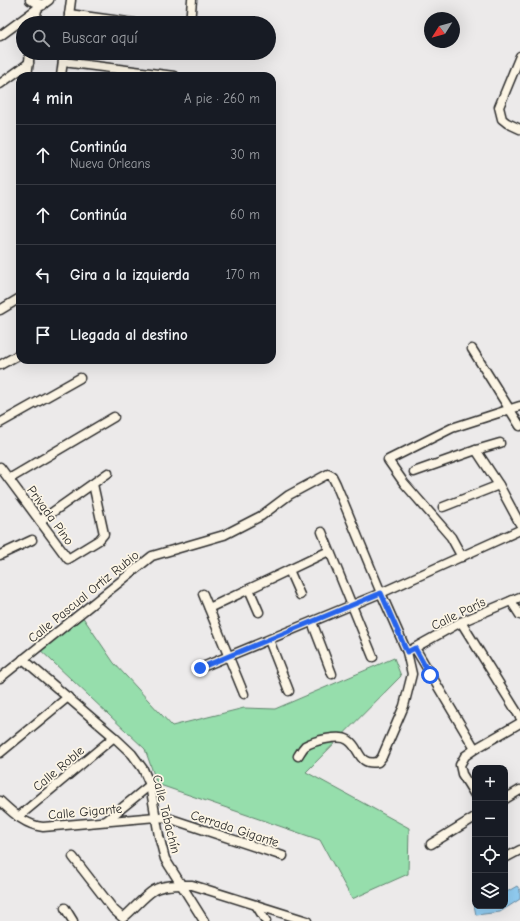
<!DOCTYPE html>
<html lang="es">
<meta charset="utf-8">
<style>
body{margin:0;font-family:"Comic Neue",sans-serif;background:#20242c;color:#f1f3f6}
.controls{position:absolute;right:12px;bottom:12px;display:grid;overflow:hidden;border-radius:8px;box-shadow:0 4px 16px #0002}
.controls button{width:36px;height:36px;display:grid;place-items:center;padding:0;border:0;border-bottom:1px solid #363941;background:#171b24;color:#f1f3f6;font:20px sans-serif}
.compass{position:absolute;left:424px;top:12px;width:36px;height:36px;border-radius:50%;background:#171b24;box-shadow:0 4px 16px #0002;rotate:233deg}
.stop{position:absolute;width:12px;height:12px;margin:-9px;border:3px solid #2563eb;border-radius:50%;background:#fff}
.stop.end{background:#2563eb;border-color:#fff;box-shadow:0 1px 4px #0008}
.list{margin:0;padding:0;list-style:none}
h2{display:flex;justify-content:space-between;align-items:center;height:52px;margin:0;padding:0 16px;font-size:17px}
h2 small{font-size:13px;font-weight:400;color:#9ea1a6}
.list li{display:grid;grid-template-columns:26px 1fr auto;gap:12px;align-items:center;box-sizing:border-box;height:60px;padding:0 16px;border-top:1px solid #363941}
.list b{display:block;font-size:15px;white-space:nowrap}
.list p{margin:0;font-size:13px;white-space:nowrap;color:#9ea1a6}
.list em{font-size:13px;font-style:normal;color:#9ea1a6}
.icon{flex:none;width:22px;height:22px;fill:none;stroke:currentColor;stroke-width:2;stroke-linecap:round;stroke-linejoin:round}
.map{position:relative;flex:none;width:520px;height:921px;overflow:hidden}
.search{position:absolute;background:#171b24;box-shadow:0 4px 16px #0002;left:16px;top:16px;width:260px;height:44px;display:flex;align-items:center;gap:10px;box-sizing:border-box;padding:0 14px;border-radius:22px;color:#9ea1a6;font-size:15px}
.panel{position:absolute;background:#171b24;box-shadow:0 4px 16px #0002;left:16px;top:72px;width:260px;height:292px;border-radius:12px}
.map>svg:first-child{display:block}
.green{fill:#96deac;stroke:#60846c}
.water{fill:#91ccf1;stroke:#688ca2}
.lines{fill:none;stroke-linecap:round;stroke-linejoin:round}
.street-casing{stroke:#2b2b2b;stroke-width:11}
.street{stroke:#fcf5e5;stroke-width:8}
.route{stroke:#2563eb;stroke-width:5}
.labels{text-anchor:middle;stroke-width:3.5;stroke-linejoin:round;paint-order:stroke}
.street-label{font-size:13px;fill:#2b2b2b;stroke:#fcf5e5}
</style>
<div class="map">
<svg width="520" height="921" viewBox="0 0 520 921">
<rect width="100%" height="100%" fill="#eceaea"/>
<filter id="ink" filterUnits="userSpaceOnUse"><feTurbulence type="fractalNoise" baseFrequency=".025" numOctaves="2"/><feDisplacementMap in="SourceGraphic" scale="8" xChannelSelector="R" yChannelSelector="G"/><feConvolveMatrix kernelMatrix="1 2 1 2 8 2 1 2 1" color-interpolation-filters="sRGB"/></filter>
<g filter="url(#ink)">
<polygon class="green" points="82,616 114,663 172,726 244,708 275,709 394,658 401,676 306,772 409,828 408,874 352,899 320,840 157,784 145,749 35,645"/>
<polygon class="water" points="517,886 520,890 520,899 500,912 476,915 473,900 475,900 475,906 505,906 505,893"/>
<g class="lines">
<g class="street-casing">
<g id="street">
<polyline points="30,0 43,5"/>
<polyline points="69,14 135,23"/>
<polyline points="35,23 37,9"/>
<polyline points="68,23 71,0"/>
<polyline points="190,23 192,0"/>
<polyline points="0,36 49,0"/>
<polyline points="520,56 499,107 502,119 507,123 520,129"/>
<polyline points="63,62 174,76"/>
<polyline points="27,76 30,53"/>
<polyline points="61,76 64,53"/>
<polyline points="0,84 29,63"/>
<polyline points="0,310 20,298"/>
<polyline points="472,349 520,426"/>
<polyline points="0,365 20,354"/>
<polyline points="0,423 80,378"/>
<polyline points="476,450 499,485 520,524"/>
<polyline points="0,467 68,559 99,540 104,534 93,484"/>
<polyline points="414,472 476,450 500,443"/>
<polyline points="9,479 114,417"/>
<polyline points="443,507 499,485"/>
<polyline points="40,521 108,473"/>
<polyline points="322,532 373,657"/>
<polyline points="0,555 32,540"/>
<polyline points="462,557 451,537 404,483 388,460 452,428 520,406"/>
<polyline points="289,570 300,595"/>
<polyline points="249,589 259,612"/>
<polyline points="203,594 244,694"/>
<polyline points="511,601 520,615"/>
<polyline points="209,608 329,551"/>
<polyline points="312,622 332,674"/>
<polyline points="461,622 520,717"/>
<polyline points="269,640 289,691"/>
<polyline points="415,648 475,749"/>
<polyline points="407,652 461,622 520,597"/>
<polyline points="23,659 114,737 132,754 143,769 150,785 159,836 165,859 204,921"/>
<polyline points="200,668 381,593 520,530"/>
<path d="M0 678 152 556 224 535 261 516 289 495 328 474 332 476 336 484 381 593 407 652 412 674 404 706 382 757 378 762C357 766 361 748 348 740 340 734 313 741 305 746 302 749 300 753 298 756"/>
<polyline points="0,753 68,697"/>
<polyline points="475,795 462,774 460,765 465,756 475,749 520,723"/>
<polyline points="505,799 520,790"/>
<path d="M0 801C13 813 25 825 43 827L156 817 168 818 283 856"/>
<polyline points="18,817 114,737"/>
<polyline points="106,821 150,785"/>
<polyline points="431,844 475,817"/>
<path d="M73 857 114 910 123 918C133 910 144 896 154 890 164 884 181 885 192 885L307 921"/>
<polyline points="505,858 520,850"/>
<polyline points="256,905 266,921"/>
<polyline points="65,908 73,921"/>
</g>
</g>
<use href="#street" class="street"/>
</g>
</g>
<g class="lines" filter="url(#ink)">
<polyline class="route" points="200,668 381,593 407,652 415,648 430,675"/>
</g>
<g class="labels">
<g class="street-label">
<text transform="translate(51 515) rotate(54)" y="5">Privada Pino</text>
<text transform="translate(83 596) rotate(-39)" y="5">Calle Pascual Ortiz Rubio</text>
<text transform="translate(458 613) rotate(-26)" y="5">Calle París</text>
<text transform="translate(58 768) rotate(-40)" y="5">Calle Roble</text>
<text transform="translate(85 811) rotate(-5)" y="5">Calle Gigante</text>
<text transform="translate(167 814) rotate(76)" y="5">Calle Tabachín</text>
<text transform="translate(235 828) rotate(18)" y="5">Cerrada Gigante</text>
</g>
</g>
</svg>
<div class="controls">
<button>+</button>
<button>−</button>
<button><svg class="icon" aria-label="locate" viewBox="0 0 24 24"><circle cx="12" cy="12" r="6"/><path d="M12 2v4M12 18v4M2 12h4M18 12h4"/></svg></button>
<button><svg class="icon" aria-label="layers" viewBox="0 0 24 24"><path d="M12 4l9 5-9 5-9-5zM3 14l9 5 9-5"/></svg></button>
</div>
<svg class="compass" viewBox="-18 -18 36 36"><path d="M0-13l5 13h-10z" fill="#e53935"/><path d="M0 13l5-13h-10z" fill="#9ea1a6"/></svg>
<div class="stop" style="left:430px;top:675px"></div>
<div class="stop end" style="left:200px;top:668px"></div>
<div class="search"><svg class="icon" aria-label="search" viewBox="0 0 24 24"><circle cx="10" cy="10" r="6"/><path d="M15 15l6 6"/></svg>Buscar aquí</div>
<section class="panel">
<h2>4 min<small>A pie · 260 m</small></h2>
<ul class="list">
<li><svg class="icon" aria-label="ahead" viewBox="0 0 24 24"><path d="M12 20V5M6 11l6-6 6 6"/></svg><div><b>Continúa</b><p>Nueva Orleans</p></div><em>30 m</em></li>
<li><svg class="icon" aria-label="ahead" viewBox="0 0 24 24"><path d="M12 20V5M6 11l6-6 6 6"/></svg><div><b>Continúa</b></div><em>60 m</em></li>
<li><svg class="icon" aria-label="left" viewBox="0 0 24 24"><path d="M17 20v-9H6M10 6l-5 5 5 5"/></svg><div><b>Gira a la izquierda</b></div><em>170 m</em></li>
<li><svg class="icon" aria-label="arrive" viewBox="0 0 24 24"><path d="M6 21V4h12l-3 4 3 4H6"/></svg><div><b>Llegada al destino</b></div></li>
</ul>
</section>
</div>
